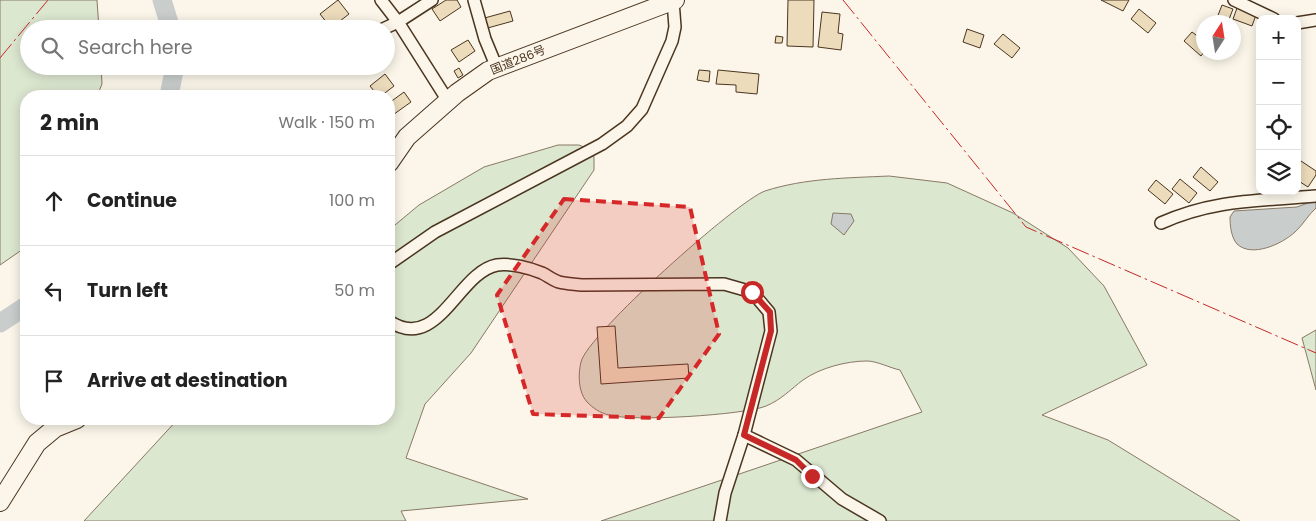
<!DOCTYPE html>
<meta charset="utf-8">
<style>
body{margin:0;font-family:Poppins,"Noto Sans JP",sans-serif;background:#f6f6f6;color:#222}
.controls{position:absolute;right:15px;top:15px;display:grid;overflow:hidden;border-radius:10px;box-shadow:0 2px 12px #0003}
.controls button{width:45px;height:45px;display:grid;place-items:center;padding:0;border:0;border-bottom:1px solid #e0e0e0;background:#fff;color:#222;font:25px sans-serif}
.compass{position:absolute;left:1196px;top:15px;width:45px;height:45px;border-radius:50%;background:#fff;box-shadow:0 2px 12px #0003;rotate:12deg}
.stop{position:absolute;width:15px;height:15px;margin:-11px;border:4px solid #c62828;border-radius:50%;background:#fff}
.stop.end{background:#c62828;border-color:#fff;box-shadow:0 1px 5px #0008}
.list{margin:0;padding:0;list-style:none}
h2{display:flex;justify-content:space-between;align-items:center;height:65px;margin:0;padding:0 20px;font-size:21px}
h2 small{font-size:16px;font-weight:400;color:#767676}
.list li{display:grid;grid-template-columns:32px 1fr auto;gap:15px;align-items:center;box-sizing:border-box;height:90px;padding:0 20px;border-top:1px solid #e0e0e0}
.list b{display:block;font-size:19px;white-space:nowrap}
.list em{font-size:16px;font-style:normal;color:#767676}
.icon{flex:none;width:28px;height:28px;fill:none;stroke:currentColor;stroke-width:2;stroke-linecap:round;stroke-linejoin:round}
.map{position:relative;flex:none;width:1316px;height:521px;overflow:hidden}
.search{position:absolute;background:#fff;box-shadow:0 2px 12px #0003;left:20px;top:20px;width:375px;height:55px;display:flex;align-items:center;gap:12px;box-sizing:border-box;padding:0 18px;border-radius:28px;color:#767676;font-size:19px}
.panel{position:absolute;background:#fff;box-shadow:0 2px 12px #0003;left:20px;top:90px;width:375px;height:335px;border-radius:20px}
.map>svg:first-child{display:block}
.green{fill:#dce7d0;stroke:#887966}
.water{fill:#c9cecd;stroke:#887966}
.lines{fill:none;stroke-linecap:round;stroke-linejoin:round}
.river{stroke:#c9cecd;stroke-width:19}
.building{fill:#ecdcbc;stroke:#4a3520}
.minor-casing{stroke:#4a3520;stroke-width:14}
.highway-casing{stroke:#4a3520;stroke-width:20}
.minor{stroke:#fbf6e9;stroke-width:11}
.highway{stroke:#fbf6e9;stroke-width:18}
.power{stroke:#c62828;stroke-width:1;stroke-dasharray:18 4 2.5 4;stroke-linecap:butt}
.route{stroke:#c62828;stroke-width:6}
.marked{fill:#d62828;fill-opacity:0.2;stroke:#d62828;stroke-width:4;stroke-dasharray:10 6;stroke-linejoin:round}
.labels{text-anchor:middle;stroke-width:4;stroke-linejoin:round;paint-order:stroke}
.street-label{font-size:12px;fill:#4a3520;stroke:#fbf6e9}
</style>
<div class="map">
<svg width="1316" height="521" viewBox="0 0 1316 521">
<rect width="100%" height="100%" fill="#fbf6e9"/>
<g class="green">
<polygon points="0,0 97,0 99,29 29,29 29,66 101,66 102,84 97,96 26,96 26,247 0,265"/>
<polygon points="558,145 579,145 591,150 594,157 594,170 471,353 425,404 406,458 528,499 401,511 406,521 84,521 178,419 389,419 389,230 419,205 484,167"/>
<path d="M889 176 947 183 1013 213 1068 248 1104 286 1147 365 1042 415 1108 440 1240 521H601L922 412 900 370C890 368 877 361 867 361 846 361 820 368 803 380 791 389 781 400 766 406 745 415 631 422 609 415 600 413 593 408 587 402 578 392 578 374 581 362 587 335 737 201 765 191 805 178 848 178 889 176Z"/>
<polygon points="1316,330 1316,390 1302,338"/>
</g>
<g class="water">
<path d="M1316 200V208C1308 215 1303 225 1295 232 1282 244 1252 258 1237 244 1231 237 1230 225 1230 217L1234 211 1297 207Z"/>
<polygon points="833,213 851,214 854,221 844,235 831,224"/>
</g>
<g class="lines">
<g class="river">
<polyline points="162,0 171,29"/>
<polyline points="169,96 175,66"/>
<polyline points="0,323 26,306"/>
</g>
</g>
<g class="building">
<polygon points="338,0 349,14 331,28 320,14"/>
<polygon points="446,0 457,0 461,7 440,21 432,9"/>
<polygon points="788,0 814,0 813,47 787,46"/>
<polygon points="1101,0 1129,0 1123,11"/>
<polygon points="1222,5 1233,9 1228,22 1217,18"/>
<polygon points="1237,8 1256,15 1252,26 1233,19"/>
<polygon points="1139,9 1156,23 1148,33 1131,19"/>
<polygon points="510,11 513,21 484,29 481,19"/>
<polygon points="822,12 840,14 838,33 843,34 841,50 818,47"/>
<polygon points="315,23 318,29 302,29"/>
<polygon points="967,29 984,35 980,48 963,42"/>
<polygon points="1192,32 1204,41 1204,52 1201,56 1184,41"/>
<polygon points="1003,34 1020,48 1012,58 994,44"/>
<polygon points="776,36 783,37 782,43 775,43"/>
<polygon points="468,40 475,51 459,62 451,50"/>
<polygon points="459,68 463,75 458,78 454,71"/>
<polygon points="699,70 710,71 709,82 697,80"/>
<polygon points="718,70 759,74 757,94 736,92 736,85 716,84"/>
<polygon points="385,74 394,86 381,96 378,96 370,86"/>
<polygon points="404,92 411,102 390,117 389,103"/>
<polygon points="1301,161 1316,171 1316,175 1308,187 1297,180 1297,167"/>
<polygon points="1201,167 1218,182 1210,191 1193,177"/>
<polygon points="1180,179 1197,193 1189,203 1172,189"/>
<polygon points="1156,180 1173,194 1165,204 1148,190"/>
<polygon points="615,326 618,368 688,364 689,378 601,384 597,327"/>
</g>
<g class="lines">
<g class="minor-casing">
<g id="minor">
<polyline points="381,0 398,22 448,101"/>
<polyline points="474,0 485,39 497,68"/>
<polyline points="1234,0 1274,19"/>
<polyline points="1297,23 1316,20"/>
<polyline points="383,29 398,22 432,0"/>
<path d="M1161 223C1214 199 1260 201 1316 196"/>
<polyline points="389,264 435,232 602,144 627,126 642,109 672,41 675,27 673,1"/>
<path d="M389 321C438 354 458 272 497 265 511 263 530 268 542 273 548 276 553 280 559 282 566 284 575 284 582 285L724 284 752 292 769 312 771 331 744 435 725 493 720 521"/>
<polyline points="744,435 796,460 842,499 880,521"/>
</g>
</g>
<g class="highway-casing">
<g id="highway">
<polyline points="389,163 407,137 457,93 488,71 675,0"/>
<polyline points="0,502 37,443 55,428 77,419"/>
</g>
</g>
<use href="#minor" class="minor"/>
<use href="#highway" class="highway"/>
<g class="power">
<polyline points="843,0 1026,227 1316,353"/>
<polyline points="0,58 48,0"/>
</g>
</g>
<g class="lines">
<polyline class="route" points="752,292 770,312 771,331 744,435 796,460 812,476"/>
</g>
<path class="marked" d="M564 199 690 207 719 334 659 418 533 414 497 295Z"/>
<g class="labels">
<g class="street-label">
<text transform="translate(518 60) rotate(-22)" y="4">国道286号</text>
</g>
</g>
</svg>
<div class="controls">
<button>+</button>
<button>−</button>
<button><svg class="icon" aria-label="locate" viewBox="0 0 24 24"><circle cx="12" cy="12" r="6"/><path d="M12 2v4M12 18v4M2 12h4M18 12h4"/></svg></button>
<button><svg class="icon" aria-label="layers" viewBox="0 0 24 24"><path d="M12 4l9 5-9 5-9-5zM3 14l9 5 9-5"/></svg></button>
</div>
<svg class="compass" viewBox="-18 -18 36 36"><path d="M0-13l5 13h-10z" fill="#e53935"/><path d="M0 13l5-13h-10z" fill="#767676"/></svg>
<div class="stop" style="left:752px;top:292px"></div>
<div class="stop end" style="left:812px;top:476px"></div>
<div class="search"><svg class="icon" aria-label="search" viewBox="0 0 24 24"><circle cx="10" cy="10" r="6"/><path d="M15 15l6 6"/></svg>Search here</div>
<section class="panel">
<h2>2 min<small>Walk · 150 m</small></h2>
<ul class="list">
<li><svg class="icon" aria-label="ahead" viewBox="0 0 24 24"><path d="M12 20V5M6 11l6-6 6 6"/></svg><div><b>Continue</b></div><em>100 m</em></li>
<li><svg class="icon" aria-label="left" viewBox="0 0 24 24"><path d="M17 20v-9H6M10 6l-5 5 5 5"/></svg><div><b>Turn left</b></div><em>50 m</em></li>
<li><svg class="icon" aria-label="arrive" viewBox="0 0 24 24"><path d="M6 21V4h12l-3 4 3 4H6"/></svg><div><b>Arrive at destination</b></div></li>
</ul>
</section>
</div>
